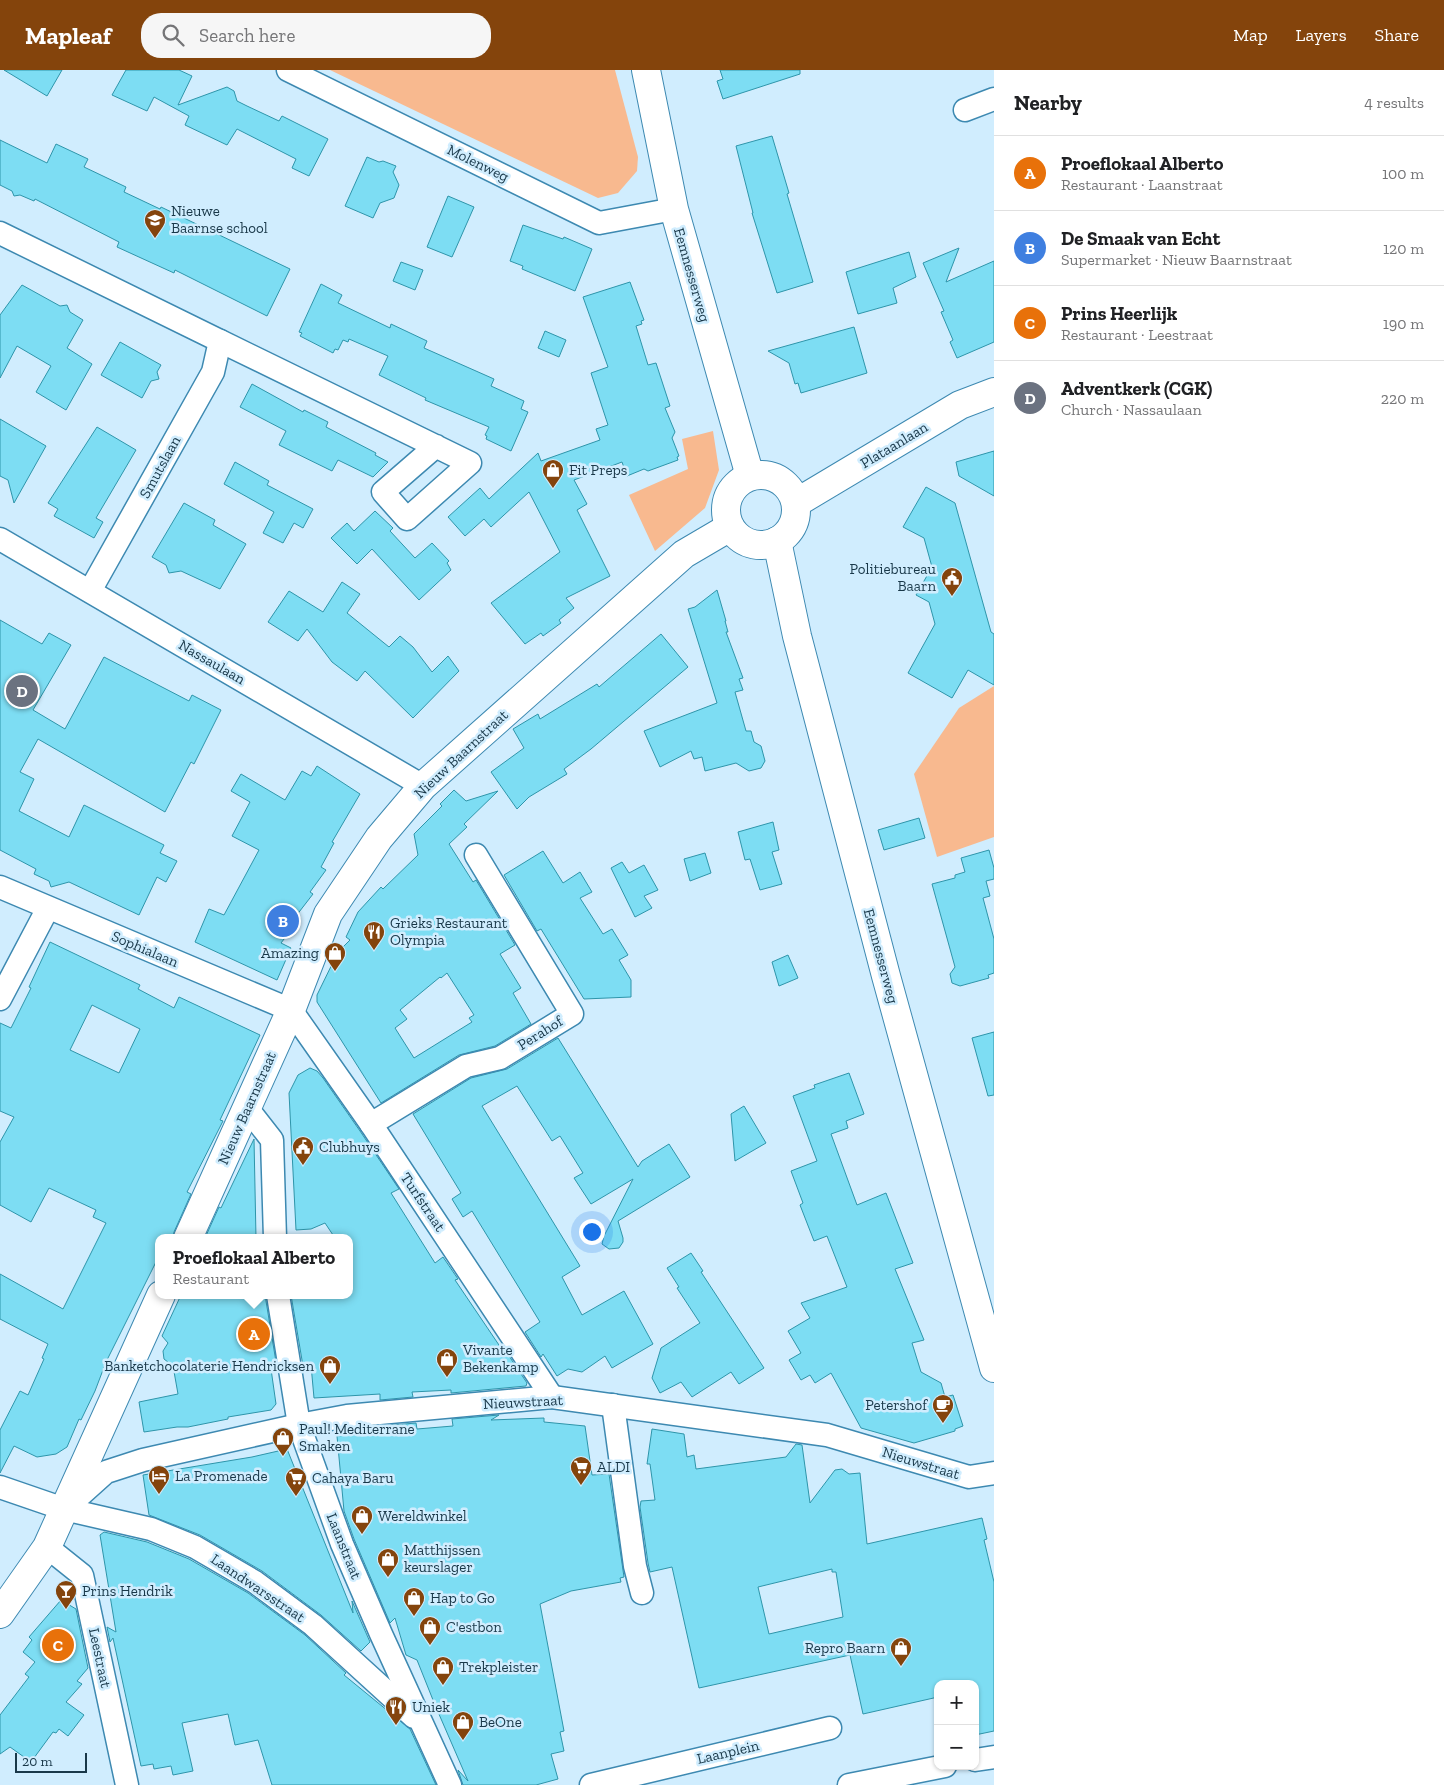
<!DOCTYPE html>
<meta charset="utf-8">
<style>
body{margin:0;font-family:"Zilla Slab",serif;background:#f6f6f6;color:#202124}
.controls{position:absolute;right:15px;bottom:15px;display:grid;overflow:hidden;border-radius:10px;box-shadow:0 1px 4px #0004}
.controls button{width:45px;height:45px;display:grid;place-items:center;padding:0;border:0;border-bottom:1px solid #e0e0e0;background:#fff;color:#202124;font:25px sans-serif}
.scale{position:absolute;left:15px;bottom:12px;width:72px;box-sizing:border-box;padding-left:5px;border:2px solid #193849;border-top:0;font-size:14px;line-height:18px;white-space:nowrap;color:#193849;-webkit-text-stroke:4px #d0edfe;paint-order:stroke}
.you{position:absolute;left:591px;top:1161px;width:18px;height:18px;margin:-12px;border:4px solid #fff;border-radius:50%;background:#1a73e8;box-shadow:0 0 0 8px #1a73e833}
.badge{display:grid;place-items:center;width:32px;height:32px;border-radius:50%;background:#84440c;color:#fff;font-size:16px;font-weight:700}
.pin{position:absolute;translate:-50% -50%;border:2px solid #fff;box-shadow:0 1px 5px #0006}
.popup{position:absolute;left:155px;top:1164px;width:198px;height:65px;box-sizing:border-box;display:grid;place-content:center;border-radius:10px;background:#fff;filter:drop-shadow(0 1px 4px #0005);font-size:16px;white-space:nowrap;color:#757577}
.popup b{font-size:19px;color:#202124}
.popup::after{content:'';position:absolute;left:50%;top:100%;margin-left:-10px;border:10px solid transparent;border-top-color:#fff}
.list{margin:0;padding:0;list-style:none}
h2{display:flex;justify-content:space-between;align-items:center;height:65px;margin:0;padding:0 20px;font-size:21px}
h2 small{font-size:16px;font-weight:400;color:#757577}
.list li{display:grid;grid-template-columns:32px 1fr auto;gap:15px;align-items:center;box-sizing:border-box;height:75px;padding:0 20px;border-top:1px solid #e0e0e0}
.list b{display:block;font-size:19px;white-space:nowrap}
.list p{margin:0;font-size:16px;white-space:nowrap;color:#757577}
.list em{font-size:16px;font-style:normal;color:#757577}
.icon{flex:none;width:28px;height:28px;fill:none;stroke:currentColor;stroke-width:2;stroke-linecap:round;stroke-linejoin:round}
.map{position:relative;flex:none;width:994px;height:1715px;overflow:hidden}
header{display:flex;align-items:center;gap:30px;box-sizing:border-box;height:70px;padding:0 25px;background:#84440c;color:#fff}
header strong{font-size:24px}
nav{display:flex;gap:28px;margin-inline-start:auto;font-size:18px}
.search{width:350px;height:45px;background:#f6f6f6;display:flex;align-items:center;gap:12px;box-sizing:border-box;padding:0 18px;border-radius:20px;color:#757577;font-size:19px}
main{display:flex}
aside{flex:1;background:#fff}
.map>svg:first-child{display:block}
.green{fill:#f8b98f}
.building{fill:#7dddf3;stroke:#2e95aa;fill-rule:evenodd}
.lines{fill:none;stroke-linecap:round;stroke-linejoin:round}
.street-casing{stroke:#3d89b1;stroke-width:25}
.secondary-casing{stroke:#3d89b1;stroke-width:30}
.street{stroke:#fff;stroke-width:22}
.secondary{stroke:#fff;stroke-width:28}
.labels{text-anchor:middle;stroke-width:5;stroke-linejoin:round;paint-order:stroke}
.street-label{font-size:15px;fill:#193849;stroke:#d0edfe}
.poi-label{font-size:15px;fill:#193849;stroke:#d0edfe;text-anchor:start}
</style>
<header>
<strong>Mapleaf</strong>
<div class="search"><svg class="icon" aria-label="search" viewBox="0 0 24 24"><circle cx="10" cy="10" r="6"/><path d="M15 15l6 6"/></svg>Search here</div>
<nav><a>Map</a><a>Layers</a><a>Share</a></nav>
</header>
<main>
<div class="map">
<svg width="994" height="1715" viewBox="0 0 994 1715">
<rect width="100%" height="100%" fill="#d0edfe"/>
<g class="green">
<polygon points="330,0 615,0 638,87 637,101 618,123 598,128"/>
<polygon points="713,361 719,400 705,438 655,481 629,425 688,399 682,369"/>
<polygon points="994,616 994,767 937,787 914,704 959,638"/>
</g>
<g class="building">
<polygon points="4,0 62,0 47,26"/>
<polygon points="126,0 179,0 192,6 178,35 227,17 234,21 237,31 247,36 279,51 282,46 328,69 309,106 292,98 296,89 237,59 227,75 185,55 189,46 154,27 147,41 112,25"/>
<polygon points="720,0 800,0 800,4 723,29 717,11 723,9"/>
<polygon points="772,66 789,123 787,124 813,212 777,223 752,143 753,143 736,76"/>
<polygon points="0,70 47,93 56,74 88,89 84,97 126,117 124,122 160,139 161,137 290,199 267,246 175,200 174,203 117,177 119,172 35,129 34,131 20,125 14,126 12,121 0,115"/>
<polygon points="367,87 379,92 383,91 396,96 393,102 399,115 394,128 380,133 373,148 345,136"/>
<polygon points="448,126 474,137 452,187 427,177"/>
<polygon points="523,155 563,169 564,167 592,179 575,221 522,199 523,196 510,191"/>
<polygon points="959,178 946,212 994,191 994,272 957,288 950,272 953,270 941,242 944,241 923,193"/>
<polygon points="909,182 916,207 893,218 897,233 858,244 846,202"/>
<polygon points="401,192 423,200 415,220 393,211"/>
<polygon points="630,212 644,250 641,251 642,254 636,256 648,295 656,293 670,336 665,338 675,362 672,368 679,386 677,387 678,390 648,401 644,399 627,406 622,392 574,410 587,434 577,440 610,506 566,528 574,538 559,550 561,553 543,566 541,563 525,574 491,533 560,482 529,422 491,457 484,449 465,466 448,447 480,418 489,429 538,383 541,391 600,370 596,359 608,355 591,303 608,297 583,227"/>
<polygon points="321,214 342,225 338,233 390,258 391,254 427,271 424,278 494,309 491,316 524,331 521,339 528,342 511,381 486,369 487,366 485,365 489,357 425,330 426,328 379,305 388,286 349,269 348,272 343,270 338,280 335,279 333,283 300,266 302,263 299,262"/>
<polygon points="22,215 60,236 67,235 70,242 83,250 67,278 92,294 66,340 36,322 51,296 17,276 0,308 0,245"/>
<polygon points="854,257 867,303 801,323 798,313 795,314 789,293 768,281"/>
<polygon points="545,261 566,270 559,287 538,278"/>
<polygon points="120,272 161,295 157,302 159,309 151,311 142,328 101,305"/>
<polygon points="252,314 303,342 304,340 328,352 326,357 376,383 375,385 388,392 373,407 338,390 332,401 279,375 286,361 240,337"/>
<polygon points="0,349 46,376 14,433 8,410 0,406"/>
<polygon points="97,357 136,380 96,448 103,452 94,468 54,446 58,439 48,433"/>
<polygon points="994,381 994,426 959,406 956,392"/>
<polygon points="235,392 269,411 267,415 313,439 303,458 294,453 283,473 263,463 274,442 224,414"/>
<polygon points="926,417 955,433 991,562 994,564 994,615 968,600 952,628 908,603 935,554 929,532 916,525 932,497 924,468 903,457"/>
<polygon points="184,433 215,450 213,455 246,474 220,519 181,501 169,503 166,495 152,487"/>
<polygon points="375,441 393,458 390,461 415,488 432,473 449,491 447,493 451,500 419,530 372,479 357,494 331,468 347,453 354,461"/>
<polygon points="342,512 360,524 347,543 389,577 400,566 413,577 432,602 448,586 459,601 413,648 365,601 357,611 332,592 307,559 298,571 268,552 289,521 323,542"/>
<polygon points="717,520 726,551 725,551 728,562 726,562 743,608 739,609 743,620 735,622 746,661 751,661 754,672 761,676 765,691 761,698 749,701 736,693 705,701 702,687 694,689 691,681 660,697 644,661 717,633 688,539 695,537"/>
<polygon points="0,550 42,574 49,563 71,575 33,640 65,659 104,587 189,631 192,625 221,640 194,694 191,692 165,742 38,669 20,702 34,709 19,741 69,767 84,735 164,775 160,783 177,791 166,812 157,807 139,845 69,812 51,817 49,811 34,804 36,799 0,780"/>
<polygon points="661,564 688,597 591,679 564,699 567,704 529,727 517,739 491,702 524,678 513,659 538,644 540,649 597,614 599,617"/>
<polygon points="317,696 360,724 332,772 334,773 321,797 326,800 310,822 313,824 296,846 300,848 281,873 291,878 277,910 195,872 209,839 224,845 259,780 232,766 250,732 231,721 241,704 285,730 302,701 311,706"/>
<path d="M454 720 466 731 498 721 464 754 467 757 449 774 473 812 476 810 515 875 500 884 521 918 513 923 531 954 495 976 459 985 381 1033 317 932V925L338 882 350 870 346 867 358 842 381 817 383 819 418 785 414 764 442 736 440 734ZM447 903 474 945 469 948 472 952 414 988 395 958 407 949 400 940 440 907 441 908Z"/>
<polygon points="919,748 925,768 884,780 878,760"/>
<polygon points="773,752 779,780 772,782 782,814 760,820 750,789 745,790 738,762"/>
<polygon points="989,780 994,798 994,809 986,811 990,826 983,828 994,869 994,903 988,905 989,908 960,916 952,913 950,904 955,897 932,814 955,808 955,805 965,802 961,788"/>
<polygon points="543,781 563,813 580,802 592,822 580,828 603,864 612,859 628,885 619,890 631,910 631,927 584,929 541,859 537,861 504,805"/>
<polygon points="705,783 711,803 690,811 684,789"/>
<polygon points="622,792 629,803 644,795 658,820 644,826 652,838 635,847 611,798"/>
<path d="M50 872 140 915 138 919 174 938 179 927 260 965 220 1050 223 1051 187 1122 191 1124 174 1162 173 1168H159V1186L106 1292 95 1321 81 1350 79 1349 67 1377 56 1384 37 1387 14 1376 0 1403V1360L20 1321 28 1325 44 1289 42 1288 48 1274 0 1249V1204L63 1239 106 1153 93 1147 96 1140 49 1118 31 1152 0 1135V1072L14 1047 0 1041V953L11 958 31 918 29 917ZM92 935 140 959 119 1003 70 980Z"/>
<polygon points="788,885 798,908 779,916 772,892"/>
<polygon points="994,962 994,1025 988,1026 972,968"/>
<polygon points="558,968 638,1097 642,1091 669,1074 690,1107 618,1151 623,1168 623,1172 619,1178 609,1179 602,1174 604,1166 633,1109 591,1134 574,1108 583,1103 560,1066 552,1071 517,1016 482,1036 580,1196 562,1207 582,1245 624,1221 653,1274 612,1298 605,1286 582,1302 568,1299 557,1306 543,1284 541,1287 525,1262 540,1252 472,1141 463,1147 452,1129 461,1123 413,1044 471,1008 507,999"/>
<polygon points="310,998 317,1001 323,1008 360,1061 399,1119 391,1123 435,1193 443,1187 458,1209 455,1210 501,1278 503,1277 527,1313 526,1316 451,1323 451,1320 412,1322 413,1327 380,1330 380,1324 314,1328 311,1295 303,1296 291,1225 349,1225 349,1168 335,1168 325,1153 311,1159 296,1160 289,1023 298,1005"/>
<polygon points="849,1003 864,1044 846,1051 848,1058 831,1064 857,1135 886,1123 913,1193 895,1199 924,1270 912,1273 921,1302 941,1313 945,1327 953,1325 963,1356 955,1359 955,1361 914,1373 861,1358 831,1303 815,1313 810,1305 801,1310 789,1290 801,1283 788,1261 810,1248 801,1233 847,1217 827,1166 814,1171 800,1135 803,1133 791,1101 817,1091 793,1026 815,1018 814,1015"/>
<polygon points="744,1036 766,1073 735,1091 731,1044"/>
<polygon points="254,1069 256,1168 205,1168 219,1137 221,1138"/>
<polygon points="691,1183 703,1201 701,1202 764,1298 739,1314 731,1302 692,1327 681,1312 660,1323 652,1308 661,1278 700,1253 677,1218 679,1217 667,1198"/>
<polygon points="181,1225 265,1225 277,1298 271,1299 276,1334 271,1340 228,1347 228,1349 188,1357 177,1357 144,1362 139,1332 178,1324 173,1296 164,1289 163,1281 168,1273 162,1266"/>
<polygon points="499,1345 491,1350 544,1348 544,1352 585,1356 592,1405 609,1404 624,1507 620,1508 621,1512 571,1521 540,1534 564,1661 560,1662 564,1681 551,1684 558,1709 536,1715 463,1715 458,1700 468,1711 435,1635 417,1590 406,1585 395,1548 390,1553 354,1469 344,1441 337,1366 382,1362 382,1356 416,1353 417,1359 453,1356 452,1349"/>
<path d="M652 1359 684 1364 687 1387 694 1385 696 1399 786 1387 796 1374 802 1375 810 1433 835 1400 842 1399 849 1404 860 1403 867 1474 982 1448 987 1469 984 1470 994 1512V1661L975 1665V1614H938V1627L863 1644 850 1585 699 1618 672 1497 650 1502 648 1493 640 1437 641 1431 655 1430 650 1394H647ZM832 1499V1502H836L843 1547 769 1564 758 1517Z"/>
<polygon points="287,1379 353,1543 352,1531 370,1572 361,1581 321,1545 262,1501 200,1465 149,1445 143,1405 252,1387"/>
<polygon points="104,1462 147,1472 189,1489 248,1523 305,1565 346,1603 344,1605 410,1659 436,1715 272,1715 258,1670 235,1675 228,1644 182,1653 193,1701 173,1705 171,1696 154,1699 153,1694 141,1696 113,1568 110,1572 107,1557 116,1562 100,1465"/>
<polygon points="61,1530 76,1539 88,1598 77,1611 82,1614 66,1632 84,1645 68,1666 59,1659 56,1663 53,1662 31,1692 10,1677 0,1684 0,1645 29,1607 25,1604 35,1592 23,1582 32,1570 29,1567"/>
</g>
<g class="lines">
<g class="street-casing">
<g id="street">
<polyline points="288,0 599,153 674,139"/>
<polyline points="965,40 994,29"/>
<polyline points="0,163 220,271 213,302 90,521"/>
<polyline points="220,271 470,393 407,449 383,422 436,376"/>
<polyline points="0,469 423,716"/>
<polyline points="0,817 291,940 371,1054 552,1327"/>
<polyline points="0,929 48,838"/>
<polyline points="247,1038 272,1070 275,1168"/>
<polyline points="371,1054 466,996 500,988 572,944 476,785"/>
<polyline points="278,1225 299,1355 342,1474 381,1564 450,1715"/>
<polyline points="613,1335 635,1496 642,1523"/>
<polyline points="0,1417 64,1439 151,1459 195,1477 255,1512 313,1555 414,1647"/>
<polyline points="67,1437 106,1402 143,1390 299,1355 347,1346 552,1327 827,1365 969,1407 994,1403"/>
<polyline points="47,1477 82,1505 127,1715"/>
<polyline points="975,1690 994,1687"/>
<polyline points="591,1715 830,1658"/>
<polyline points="849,1715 945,1696"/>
</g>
</g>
<g class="secondary-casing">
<g id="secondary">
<polyline points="646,0 674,139 750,406"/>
<circle cx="761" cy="440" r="35"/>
<polyline points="796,433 960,335 994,322"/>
<polyline points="777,471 797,566 886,906 994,1298"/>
<polyline points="188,1168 291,940 328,844 379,768 423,716 684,484 730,457"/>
<polyline points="0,1544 47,1477 161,1225"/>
</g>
</g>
<use href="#street" class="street"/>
<use href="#secondary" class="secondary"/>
</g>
<defs>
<g id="school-pin" transform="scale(1.125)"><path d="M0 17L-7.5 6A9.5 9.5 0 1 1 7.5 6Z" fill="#84440c" stroke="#d0edfe"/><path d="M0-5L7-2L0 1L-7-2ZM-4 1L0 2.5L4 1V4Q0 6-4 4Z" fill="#fff"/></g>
<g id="shop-pin" transform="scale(1.125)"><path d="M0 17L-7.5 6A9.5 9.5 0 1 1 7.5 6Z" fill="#84440c" stroke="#d0edfe"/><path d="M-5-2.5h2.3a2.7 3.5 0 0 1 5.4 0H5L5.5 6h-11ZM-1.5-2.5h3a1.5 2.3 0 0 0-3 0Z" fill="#fff"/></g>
<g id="civic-pin" transform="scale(1.125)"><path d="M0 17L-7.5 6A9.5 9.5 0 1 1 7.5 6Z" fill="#84440c" stroke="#d0edfe"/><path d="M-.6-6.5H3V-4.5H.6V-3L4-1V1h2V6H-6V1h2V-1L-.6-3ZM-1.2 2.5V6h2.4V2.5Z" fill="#fff"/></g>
<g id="restaurant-pin" transform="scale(1.125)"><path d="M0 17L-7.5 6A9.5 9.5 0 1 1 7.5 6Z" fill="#84440c" stroke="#d0edfe"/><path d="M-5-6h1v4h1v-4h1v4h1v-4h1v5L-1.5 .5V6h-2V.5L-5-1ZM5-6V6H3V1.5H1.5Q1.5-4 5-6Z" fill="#fff"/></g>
<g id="cafe-pin" transform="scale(1.125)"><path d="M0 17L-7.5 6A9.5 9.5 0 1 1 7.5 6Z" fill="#84440c" stroke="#d0edfe"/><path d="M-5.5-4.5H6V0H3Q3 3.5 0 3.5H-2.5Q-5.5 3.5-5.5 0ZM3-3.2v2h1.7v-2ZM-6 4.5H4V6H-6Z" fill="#fff"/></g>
<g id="supermarket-pin" transform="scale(1.125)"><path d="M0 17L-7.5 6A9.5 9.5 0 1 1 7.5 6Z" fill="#84440c" stroke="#d0edfe"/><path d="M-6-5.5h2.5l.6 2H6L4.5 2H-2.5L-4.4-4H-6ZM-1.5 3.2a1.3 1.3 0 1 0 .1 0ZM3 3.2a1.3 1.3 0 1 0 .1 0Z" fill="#fff"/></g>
<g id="hotel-pin" transform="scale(1.125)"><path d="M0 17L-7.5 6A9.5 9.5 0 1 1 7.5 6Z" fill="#84440c" stroke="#d0edfe"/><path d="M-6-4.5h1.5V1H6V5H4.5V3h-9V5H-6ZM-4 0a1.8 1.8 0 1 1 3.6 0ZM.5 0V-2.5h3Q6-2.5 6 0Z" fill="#fff"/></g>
<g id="bar-pin" transform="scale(1.125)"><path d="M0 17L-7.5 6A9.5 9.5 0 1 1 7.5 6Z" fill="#84440c" stroke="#d0edfe"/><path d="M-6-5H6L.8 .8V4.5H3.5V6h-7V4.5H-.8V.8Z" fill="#fff"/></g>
</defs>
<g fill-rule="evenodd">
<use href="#school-pin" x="155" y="150"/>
<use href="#shop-pin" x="553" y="400"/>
<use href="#civic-pin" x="952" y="508"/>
<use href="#restaurant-pin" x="374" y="862"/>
<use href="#shop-pin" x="335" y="883"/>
<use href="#civic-pin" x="303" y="1077"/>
<use href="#shop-pin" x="447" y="1289"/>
<use href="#shop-pin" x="330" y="1296"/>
<use href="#cafe-pin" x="943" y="1335"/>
<use href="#shop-pin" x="283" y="1368"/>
<use href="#supermarket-pin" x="581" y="1397"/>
<use href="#hotel-pin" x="159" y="1406"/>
<use href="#supermarket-pin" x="296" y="1408"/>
<use href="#shop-pin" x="362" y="1446"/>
<use href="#shop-pin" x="388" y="1489"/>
<use href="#bar-pin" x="66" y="1521"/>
<use href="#shop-pin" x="414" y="1528"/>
<use href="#shop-pin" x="430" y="1557"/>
<use href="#shop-pin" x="901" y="1578"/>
<use href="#shop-pin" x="443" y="1597"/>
<use href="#restaurant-pin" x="396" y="1637"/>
<use href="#shop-pin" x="463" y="1652"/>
</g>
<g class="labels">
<g class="street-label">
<text transform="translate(478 93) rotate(26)" y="5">Molenweg</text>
<text transform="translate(692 205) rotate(74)" y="5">Eemnesserweg</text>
<text transform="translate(894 375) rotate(-31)" y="5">Plataanlaan</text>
<text transform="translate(160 397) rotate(-61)" y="5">Smutslaan</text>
<text transform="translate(212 592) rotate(30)" y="5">Nassaulaan</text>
<text transform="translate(461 684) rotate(-43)" y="5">Nieuw Baarnstraat</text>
<text transform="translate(145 879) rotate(23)" y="5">Sophialaan</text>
<text transform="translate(881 886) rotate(75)" y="5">Eemnesserweg</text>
<text transform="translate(540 963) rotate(-32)" y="5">Perahof</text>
<text transform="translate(247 1038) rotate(-66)" y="5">Nieuw Baarnstraat</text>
<text transform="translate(423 1132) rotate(56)" y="5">Turfstraat</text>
<text transform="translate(523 1332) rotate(-3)" y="5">Nieuwstraat</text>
<text transform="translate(921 1393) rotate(17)" y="5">Nieuwstraat</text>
<text transform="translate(344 1476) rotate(68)" y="5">Laanstraat</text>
<text transform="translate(258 1518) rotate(34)" y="5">Laandwarsstraat</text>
<text transform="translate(100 1588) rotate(78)" y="5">Leestraat</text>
<text transform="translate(728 1682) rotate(-13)" y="5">Laanplein</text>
</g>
<g class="poi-label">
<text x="171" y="146">Nieuwe<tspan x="171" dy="17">Baarnse school</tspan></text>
<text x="569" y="405">Fit Preps</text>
<text x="936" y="504" text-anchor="end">Politiebureau<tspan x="936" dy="17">Baarn</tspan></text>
<text x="390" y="858">Grieks Restaurant<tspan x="390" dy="17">Olympia</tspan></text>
<text x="319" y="888" text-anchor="end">Amazing</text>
<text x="319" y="1082">Clubhuys</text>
<text x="463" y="1285">Vivante<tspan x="463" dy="17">Bekenkamp</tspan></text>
<text x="314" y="1301" text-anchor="end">Banketchocolaterie Hendricksen</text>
<text x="927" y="1340" text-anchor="end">Petershof</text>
<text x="299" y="1364">Paul! Mediterrane<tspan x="299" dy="17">Smaken</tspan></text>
<text x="597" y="1402">ALDI</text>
<text x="175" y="1411">La Promenade</text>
<text x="312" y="1413">Cahaya Baru</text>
<text x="378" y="1451">Wereldwinkel</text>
<text x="404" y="1485">Matthijssen<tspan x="404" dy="17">keurslager</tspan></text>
<text x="82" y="1526">Prins Hendrik</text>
<text x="430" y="1533">Hap to Go</text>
<text x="446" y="1562">C'estbon</text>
<text x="885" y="1583" text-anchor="end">Repro Baarn</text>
<text x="459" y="1602">Trekpleister</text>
<text x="412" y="1642">Uniek</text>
<text x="479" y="1657">BeOne</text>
</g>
</g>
</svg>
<div class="controls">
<button>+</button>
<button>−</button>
</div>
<div class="scale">20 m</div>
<div class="you"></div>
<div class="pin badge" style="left:254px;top:1264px;background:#e8710a">A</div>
<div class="popup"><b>Proeflokaal Alberto</b>Restaurant</div>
<div class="pin badge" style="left:283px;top:851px;background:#3f7fe0">B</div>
<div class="pin badge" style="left:58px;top:1575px;background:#e8710a">C</div>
<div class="pin badge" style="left:22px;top:621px;background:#6b7280">D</div>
</div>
<aside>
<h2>Nearby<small>4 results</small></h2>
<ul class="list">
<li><span class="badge" style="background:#e8710a">A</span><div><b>Proeflokaal Alberto</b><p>Restaurant · Laanstraat</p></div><em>100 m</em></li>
<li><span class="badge" style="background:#3f7fe0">B</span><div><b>De Smaak van Echt</b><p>Supermarket · Nieuw Baarnstraat</p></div><em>120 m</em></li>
<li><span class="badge" style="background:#e8710a">C</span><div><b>Prins Heerlijk</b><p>Restaurant · Leestraat</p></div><em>190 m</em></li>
<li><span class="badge" style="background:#6b7280">D</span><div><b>Adventkerk (CGK)</b><p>Church · Nassaulaan</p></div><em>220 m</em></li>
</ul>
</aside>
</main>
